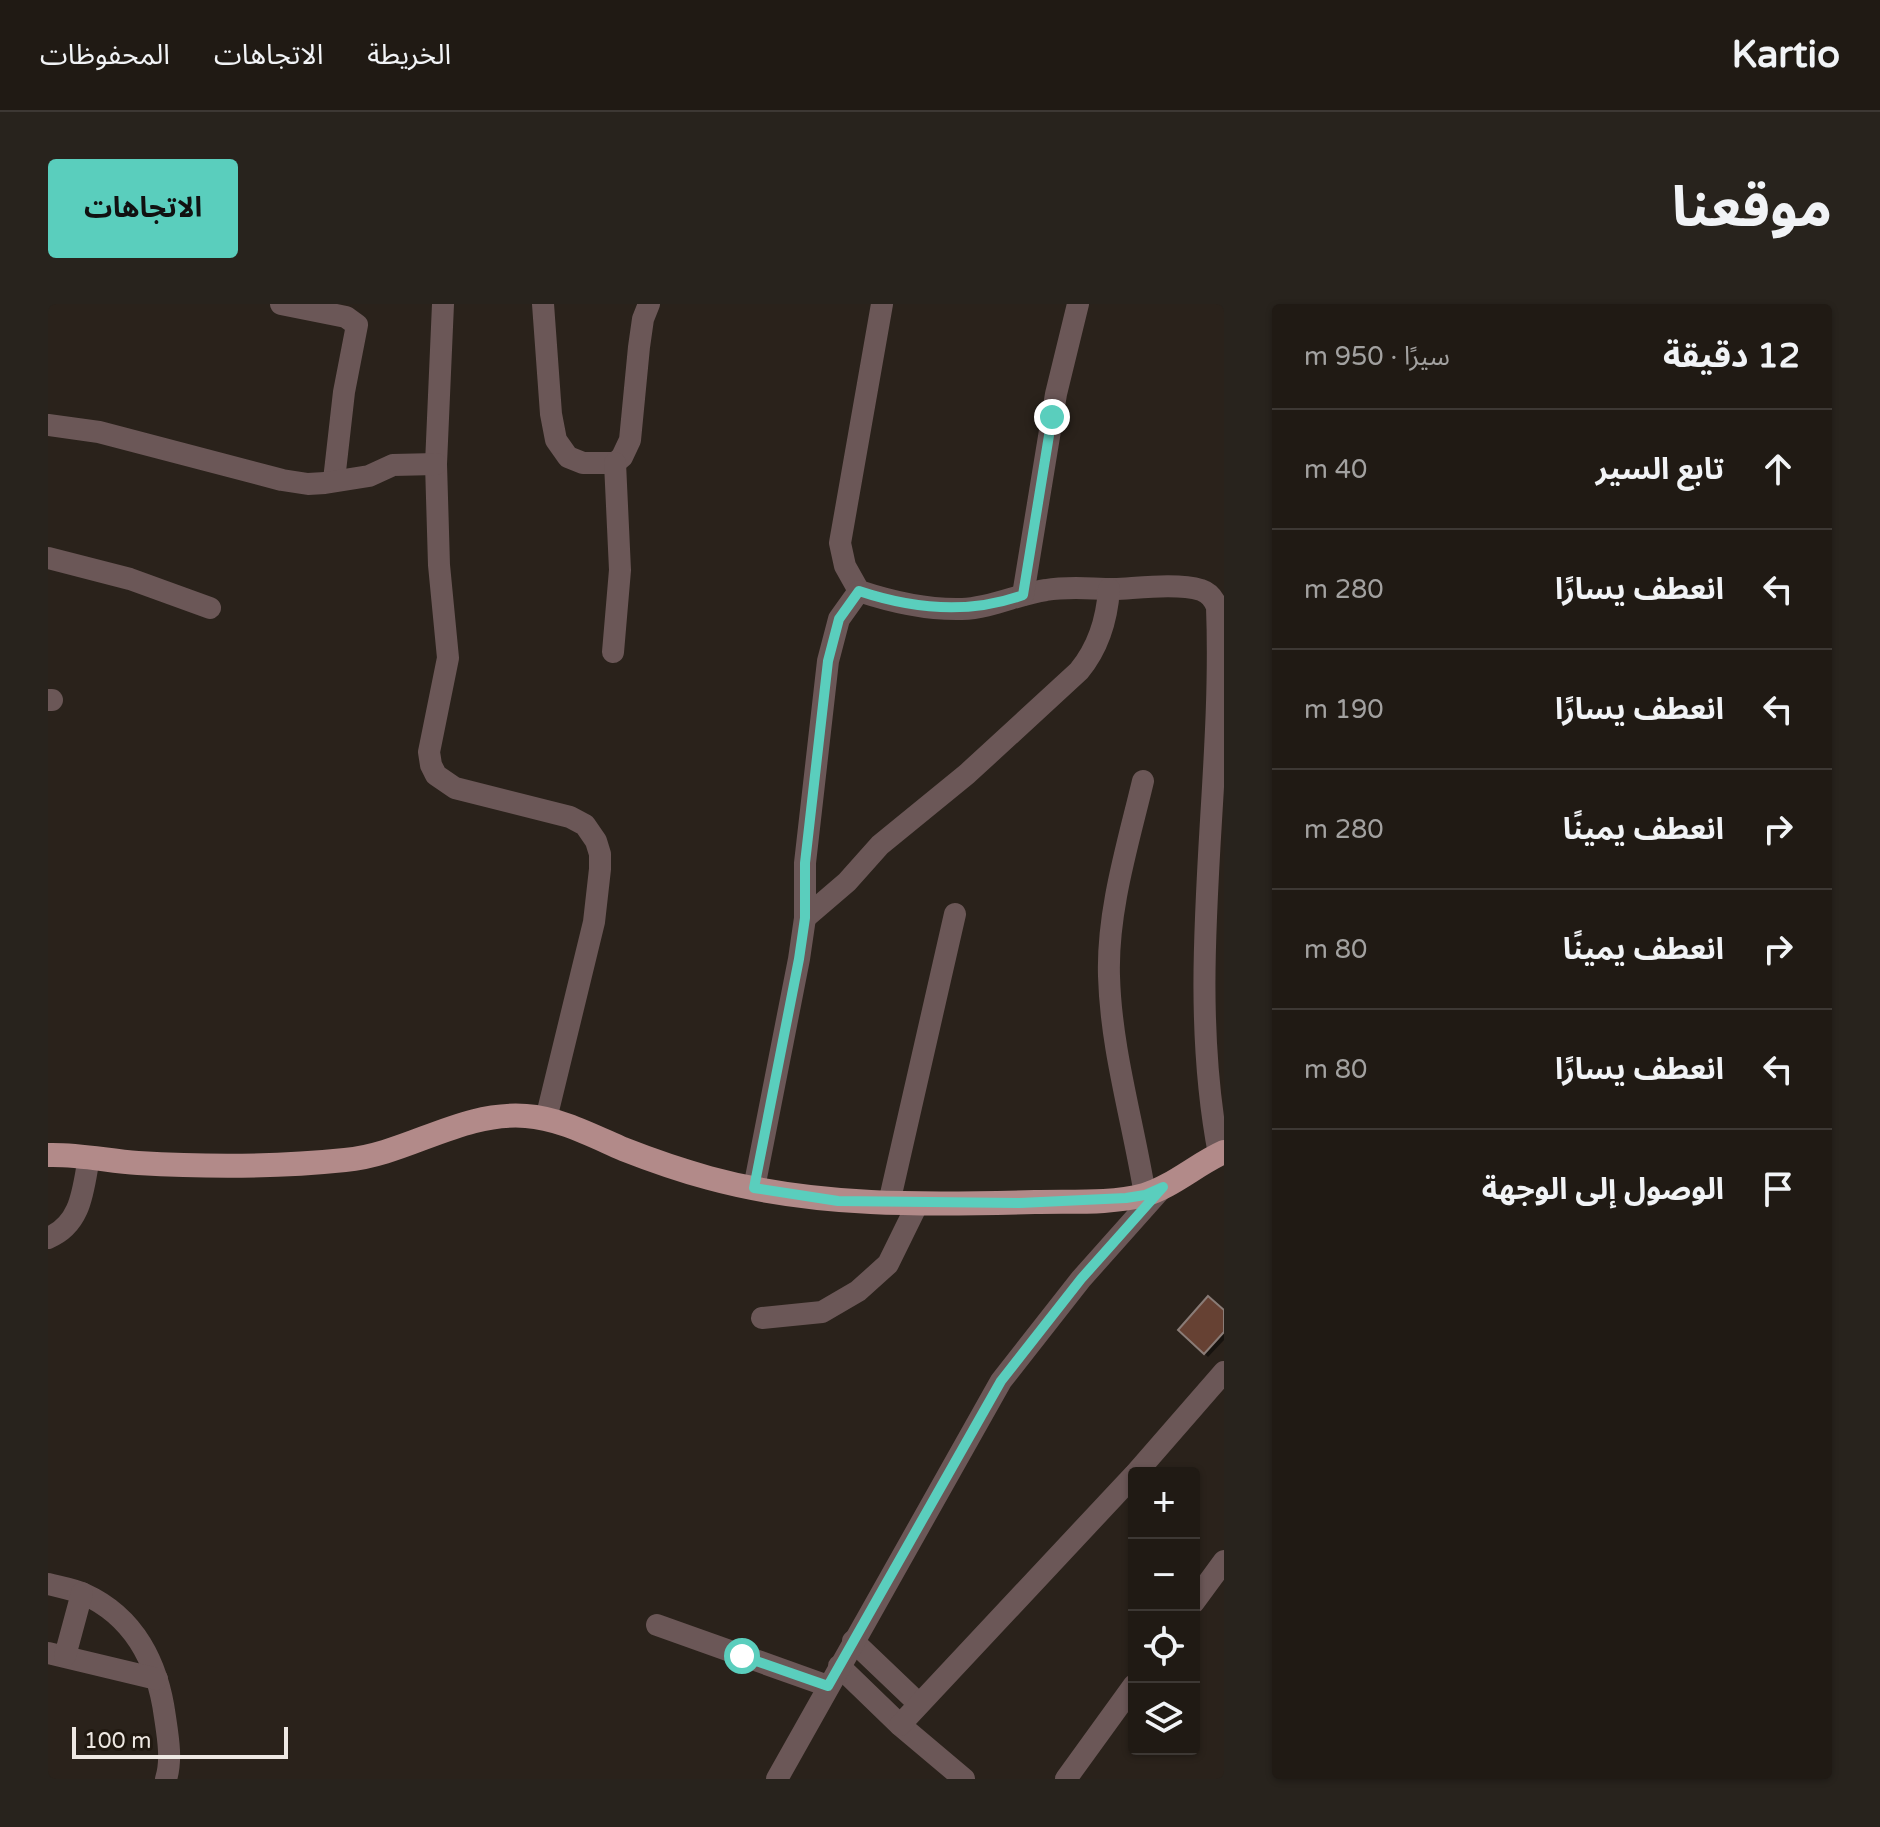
<!DOCTYPE html>
<html lang="ar">
<meta charset="utf-8">
<style>
body{margin:0;font-family:"Varela Round","Noto Sans Arabic",sans-serif;background:#28231d;color:#f1f3f6;direction:rtl}
.controls{position:absolute;right:24px;bottom:24px;display:grid;overflow:hidden;border-radius:8px;box-shadow:0 2px 6px #0004}
.controls button{width:72px;height:72px;display:grid;place-items:center;padding:0;border:0;border-bottom:2px solid #3d3834;background:#201a14;color:#f1f3f6;font:40px sans-serif}
.scale{position:absolute;left:24px;bottom:20px;width:216px;box-sizing:border-box;padding-left:8px;border:4px solid #eee8e3;border-top:0;font-size:22px;line-height:28px;white-space:nowrap;color:#eee8e3;-webkit-text-stroke:6px #211911;paint-order:stroke}
.stop{position:absolute;width:24px;height:24px;margin:-18px;border:6px solid #5acebd;border-radius:50%;background:#fff}
.stop.end{background:#5acebd;border-color:#fff;box-shadow:0 2px 8px #0008}
.list{margin:0;padding:0;list-style:none}
h2{display:flex;justify-content:space-between;align-items:center;height:104px;margin:0;padding:0 32px;font-size:34px}
h2 small{font-size:26px;font-weight:400;color:#a2a1a0}
.list li{display:grid;grid-template-columns:52px 1fr auto;gap:24px;align-items:center;box-sizing:border-box;height:120px;padding:0 32px;border-top:2px solid #3d3834}
.list b{display:block;font-size:30px;white-space:nowrap}
.list em{font-size:26px;font-style:normal;color:#a2a1a0}
.icon{flex:none;width:44px;height:44px;fill:none;stroke:currentColor;stroke-width:2;stroke-linecap:round;stroke-linejoin:round}
.map{position:relative;flex:none;width:1176px;height:1475px;overflow:hidden;direction:ltr;border-radius:8px}
header{display:flex;align-items:center;gap:48px;box-sizing:border-box;height:112px;padding:0 40px;background:#201a14;border-bottom:2px solid #3d3834}
header strong{font-size:38px}
nav{display:flex;gap:44px;margin-inline-start:auto;font-size:28px}
.intro{display:flex;align-items:center;justify-content:space-between;box-sizing:border-box;height:192px;padding:0 48px}
h1{margin:0;font-size:56px}
.button{padding:20px 36px;border-radius:8px;background:#5acebd;color:#111;font-size:28px;font-weight:700}
main{display:flex;gap:48px;padding:0 48px}
aside{flex:1;background:#201a14;border-radius:8px;box-shadow:0 2px 6px #0004}
.map>svg:first-child{display:block}
.shadow{fill:#0007}
.building{fill:#664133;stroke:#8a7c77;stroke-width:2}
.lines{fill:none;stroke-linecap:round;stroke-linejoin:round}
.minor{stroke:#6b5757;stroke-width:22}
.major{stroke:#b28a89;stroke-width:24}
.route{stroke:#5acebd;stroke-width:10}
</style>
<header>
<strong>Kartio</strong>
<nav><a>الخريطة</a><a>الاتجاهات</a><a>المحفوظات</a></nav>
</header>
<div class="intro"><h1>موقعنا</h1><a class="button">الاتجاهات</a></div>
<main>
<aside>
<h2>12 دقيقة<small>سيرًا · 950 m</small></h2>
<ul class="list">
<li><svg class="icon" aria-label="ahead" viewBox="0 0 24 24"><path d="M12 20V5M6 11l6-6 6 6"/></svg><div><b>تابع السير</b></div><em>40 m</em></li>
<li><svg class="icon" aria-label="left" viewBox="0 0 24 24"><path d="M17 20v-9H6M10 6l-5 5 5 5"/></svg><div><b>انعطف يسارًا</b></div><em>280 m</em></li>
<li><svg class="icon" aria-label="left" viewBox="0 0 24 24"><path d="M17 20v-9H6M10 6l-5 5 5 5"/></svg><div><b>انعطف يسارًا</b></div><em>190 m</em></li>
<li><svg class="icon" aria-label="right" viewBox="0 0 24 24"><path d="M7 20v-9h11M14 6l5 5-5 5"/></svg><div><b>انعطف يمينًا</b></div><em>280 m</em></li>
<li><svg class="icon" aria-label="right" viewBox="0 0 24 24"><path d="M7 20v-9h11M14 6l5 5-5 5"/></svg><div><b>انعطف يمينًا</b></div><em>80 m</em></li>
<li><svg class="icon" aria-label="left" viewBox="0 0 24 24"><path d="M17 20v-9H6M10 6l-5 5 5 5"/></svg><div><b>انعطف يسارًا</b></div><em>80 m</em></li>
<li><svg class="icon" aria-label="arrive" viewBox="0 0 24 24"><path d="M6 21V4h12l-3 4 3 4H6"/></svg><div><b>الوصول إلى الوجهة</b></div></li>
</ul>
</aside>
<div class="map">
<svg width="1176" height="1475" viewBox="0 0 1176 1475">
<rect width="100%" height="100%" fill="#2a221b"/>
<polygon class="shadow" points="1176,1009 1176,1036 1160,1053 1132,1026"/>
<polygon class="building" points="1160,992 1176,1006 1176,1028 1156,1050 1130,1026"/>
<g class="lines">
<g class="minor">
<polyline points="233,0 298,13 309,21 296,88 286,176"/>
<polyline points="395,0 388,160 391,261 400,354 381,448 383,461 388,471 407,484 522,513 537,521 548,537 552,550 552,565 546,618 498,815"/>
<polyline points="495,0 503,110 508,136 520,153 535,159 567,159 574,153 582,136 591,43 595,15 601,0"/>
<path d="M834 0 792 239 797 262 811 287C844 298 879 306 914 305 944 304 970 290 998 286 1022 282 1043 285 1066 285 1091 284 1129 279 1153 286 1162 289 1166 295 1169 303 1176 486 1136 668 1171 850"/>
<polyline points="0,121 51,128 234,176 260,180 277,179 321,172 345,161 388,160"/>
<polyline points="0,254 82,275 162,304"/>
<polyline points="975,291 1008,90 1030,0"/>
<polyline points="565,348 572,266 567,159"/>
<polyline points="0,396 4,396"/>
<path d="M1095 477C1080 540 1059 607 1061 672 1063 746 1085 817 1097 891"/>
<path d="M757 614 799 578 832 541 919 470 1031 367C1050 344 1059 315 1061 285"/>
<polyline points="706,884 751,655 757,614 757,559 780,357 791,315 811,287"/>
<polyline points="841,899 907,610"/>
<path d="M0 934C34 920 35 885 41 853"/>
<polyline points="714,1014 774,1008 810,987 840,960 870,899"/>
<polyline points="1088,1169 1176,1068"/>
<path d="M0 1280C12 1283 25 1285 36 1290 87 1313 110 1360 117 1413 120 1433 124 1456 118 1475"/>
<polyline points="1146,1298 1176,1257"/>
<polyline points="609,1321 780,1382"/>
<polyline points="805,1337 871,1400"/>
<polyline points="0,1349 109,1375"/>
<polyline points="17,1352 34,1289"/>
<polyline points="791,1362 852,1421 916,1475"/>
<polyline points="852,1421 1086,1171"/>
<polyline points="729,1475 953,1077 1033,975 1115,883"/>
<polyline points="1018,1475 1086,1381"/>
</g>
<path class="major" d="M0 851C31 850 60 857 90 859 159 863 229 863 297 856 360 850 413 807 478 812 511 814 545 832 575 845 603 856 632 866 661 874 767 903 878 901 987 898 1022 897 1062 900 1096 891 1124 883 1149 860 1176 848"/>
</g>
<g class="lines">
<path class="route" d="M694 1352 780 1382 953 1077 1033 975 1115 883 1097 891 1078 894 972 899 790 897 706 884 751 655 757 614V559L780 357 791 315 811 287C865 305 920 311 975 291L1004 113"/>
</g>
</svg>
<div class="controls">
<button>+</button>
<button>−</button>
<button><svg class="icon" aria-label="locate" viewBox="0 0 24 24"><circle cx="12" cy="12" r="6"/><path d="M12 2v4M12 18v4M2 12h4M18 12h4"/></svg></button>
<button><svg class="icon" aria-label="layers" viewBox="0 0 24 24"><path d="M12 4l9 5-9 5-9-5zM3 14l9 5 9-5"/></svg></button>
</div>
<div class="scale">100 m</div>
<div class="stop" style="left:694px;top:1352px"></div>
<div class="stop end" style="left:1004px;top:113px"></div>
</div>
</main>
